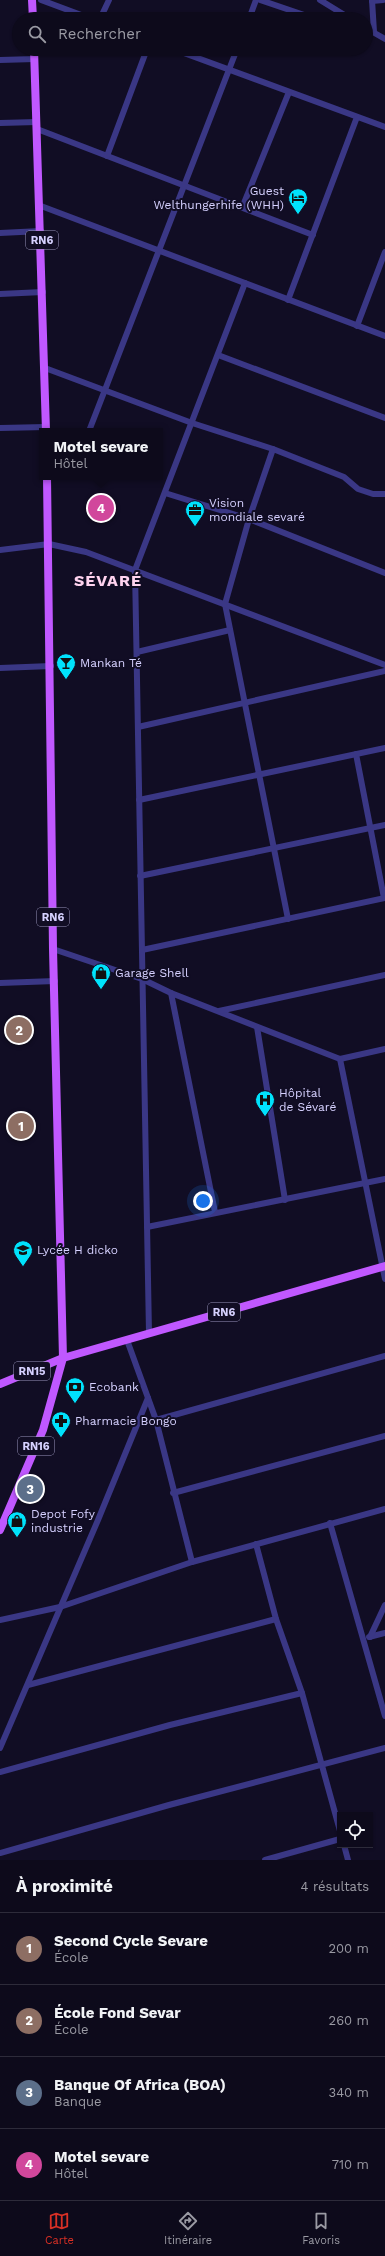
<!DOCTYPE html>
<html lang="fr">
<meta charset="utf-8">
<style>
body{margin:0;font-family:"Work Sans",sans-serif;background:#1b1828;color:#f1f3f6}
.controls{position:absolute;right:12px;bottom:12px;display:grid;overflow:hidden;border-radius:0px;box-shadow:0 1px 3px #0004}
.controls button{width:36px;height:36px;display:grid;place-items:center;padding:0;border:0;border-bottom:1px solid #2d2b3a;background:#0d0a1b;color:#f1f3f6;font:20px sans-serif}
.you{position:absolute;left:203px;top:1201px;width:14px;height:14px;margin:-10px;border:3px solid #fff;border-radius:50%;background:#1a73e8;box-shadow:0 0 0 6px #1a73e833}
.badge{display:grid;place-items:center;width:26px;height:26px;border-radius:50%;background:#d93025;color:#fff;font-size:13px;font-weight:700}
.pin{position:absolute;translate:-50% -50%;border:2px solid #fff;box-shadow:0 1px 4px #0006}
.popup{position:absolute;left:39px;top:428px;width:124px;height:52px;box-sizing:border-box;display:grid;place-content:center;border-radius:0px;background:#0d0a1b;filter:drop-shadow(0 1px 3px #0005);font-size:13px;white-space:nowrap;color:#9a9aa3}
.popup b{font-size:15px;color:#f1f3f6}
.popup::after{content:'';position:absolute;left:50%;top:100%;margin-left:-8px;border:8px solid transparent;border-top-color:#0d0a1b}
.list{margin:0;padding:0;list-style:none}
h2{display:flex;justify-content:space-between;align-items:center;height:52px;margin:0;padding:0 16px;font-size:17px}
h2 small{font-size:13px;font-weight:400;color:#9a9aa3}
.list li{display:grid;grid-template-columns:26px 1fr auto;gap:12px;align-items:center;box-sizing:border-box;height:72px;padding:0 16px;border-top:1px solid #2d2b3a}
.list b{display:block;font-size:15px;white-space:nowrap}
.list p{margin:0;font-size:13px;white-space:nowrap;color:#9a9aa3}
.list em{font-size:13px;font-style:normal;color:#9a9aa3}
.icon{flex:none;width:22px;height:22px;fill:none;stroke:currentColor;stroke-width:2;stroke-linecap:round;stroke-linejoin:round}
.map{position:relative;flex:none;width:385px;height:1860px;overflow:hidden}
.search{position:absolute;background:#0d0a1b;box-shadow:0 1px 3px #0004;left:12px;right:12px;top:12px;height:44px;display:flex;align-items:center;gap:10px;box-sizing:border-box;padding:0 14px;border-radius:22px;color:#9a9aa3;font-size:15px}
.sheet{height:340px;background:#0d0a1b}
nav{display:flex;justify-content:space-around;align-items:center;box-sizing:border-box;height:56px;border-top:1px solid #2d2b3a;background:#0d0a1b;font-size:11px;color:#9a9aa3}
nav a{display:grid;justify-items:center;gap:2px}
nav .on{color:#d93025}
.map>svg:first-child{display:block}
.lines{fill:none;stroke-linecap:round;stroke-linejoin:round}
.minor{stroke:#3a3785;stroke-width:6}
.major{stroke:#c058ff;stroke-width:8}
.labels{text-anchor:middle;stroke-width:4;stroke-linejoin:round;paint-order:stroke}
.shield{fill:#110d24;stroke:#9b96bd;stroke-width:1}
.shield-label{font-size:11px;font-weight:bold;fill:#d6d1ff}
.poi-label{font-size:12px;fill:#d6d1ff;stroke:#110d24;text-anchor:start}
.district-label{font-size:16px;font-weight:bold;letter-spacing:1px;fill:#ffd3ef;stroke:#110d24}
</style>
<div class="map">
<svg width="385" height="1860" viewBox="0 0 385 1860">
<rect width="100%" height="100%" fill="#110d24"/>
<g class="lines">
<g class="minor">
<polyline points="41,0 92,19"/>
<polyline points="260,0 316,19"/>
<polyline points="320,0 351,19"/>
<polyline points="372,1 383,0"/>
<polyline points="100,19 109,0"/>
<polyline points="249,19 256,0"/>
<polyline points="366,31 374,32 372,0"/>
<polyline points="371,31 385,39"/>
<polyline points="173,49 385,127"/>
<polyline points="0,60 35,59"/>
<polyline points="0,123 37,122"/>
<polyline points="37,129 313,235"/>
<polyline points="107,156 147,49"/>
<polyline points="41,206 385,336"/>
<polyline points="242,208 289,92"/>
<polyline points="0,233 41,231"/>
<polyline points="0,294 43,292"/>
<polyline points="288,300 357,117"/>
<polyline points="357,326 385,252"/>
<polyline points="218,355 385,418"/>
<polyline points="45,368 192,423 273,449 344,477 358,489 373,494 385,494"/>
<polyline points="0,428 46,427"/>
<polyline points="89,431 237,49"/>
<polyline points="273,449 249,519 225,604 288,919"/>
<polyline points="165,493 249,519 385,573"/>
<polyline points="0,550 49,544 86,552 385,665"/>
<polyline points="137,652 230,630"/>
<polyline points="0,668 51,666"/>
<polyline points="138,727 385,671"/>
<polyline points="356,754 384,898"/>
<polyline points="139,800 385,748"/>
<polyline points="140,876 385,825"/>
<polyline points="53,949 142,979 171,993 340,1059 385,1049"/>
<polyline points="142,950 385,898"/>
<polyline points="0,983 55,981"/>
<polyline points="171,993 215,1212"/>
<polyline points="219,1011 385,975"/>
<polyline points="257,1027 285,1200"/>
<polyline points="340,1059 385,1279"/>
<polyline points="147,1227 385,1179"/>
<polyline points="149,1333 135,570 245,283"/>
<polyline points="127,1340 156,1420 192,1562"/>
<polyline points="156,1420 385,1356"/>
<polyline points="173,1493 385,1436"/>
<polyline points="330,1523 385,1716"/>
<polyline points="256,1544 276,1619 302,1693 340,1831"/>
<polyline points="0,1620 60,1607 192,1562 385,1509"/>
<polyline points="369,1637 385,1633"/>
<polyline points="370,1637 385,1605"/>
<polyline points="28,1685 276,1619"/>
<polyline points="0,1748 98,1520 148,1398"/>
<polyline points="0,1772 170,1725 302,1693"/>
<polyline points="344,1845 348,1860"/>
<polyline points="0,1853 169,1805 385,1748"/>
<polyline points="265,1860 340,1839"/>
</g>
<g class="major">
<polyline points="32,0 33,19"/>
<polyline points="34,49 46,431"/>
<polyline points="0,1384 63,1358 385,1266"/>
<polyline points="0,1530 43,1430 63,1358 53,949 47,477"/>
</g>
</g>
<defs>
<g id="hotel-pin" transform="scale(1)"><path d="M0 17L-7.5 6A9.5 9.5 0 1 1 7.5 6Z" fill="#00e2fc" stroke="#110d24"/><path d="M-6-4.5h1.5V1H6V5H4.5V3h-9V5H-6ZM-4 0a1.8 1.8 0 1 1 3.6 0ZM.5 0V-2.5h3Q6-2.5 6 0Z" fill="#111"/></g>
<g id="office-pin" transform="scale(1)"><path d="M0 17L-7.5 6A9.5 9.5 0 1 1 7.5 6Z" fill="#00e2fc" stroke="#110d24"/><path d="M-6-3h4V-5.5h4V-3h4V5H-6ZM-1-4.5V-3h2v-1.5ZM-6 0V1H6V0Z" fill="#111"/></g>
<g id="bar-pin" transform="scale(1)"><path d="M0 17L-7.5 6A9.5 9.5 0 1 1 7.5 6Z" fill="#00e2fc" stroke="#110d24"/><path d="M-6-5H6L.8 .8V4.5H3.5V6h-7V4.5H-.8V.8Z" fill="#111"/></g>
<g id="shop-pin" transform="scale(1)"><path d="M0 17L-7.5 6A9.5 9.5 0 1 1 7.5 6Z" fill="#00e2fc" stroke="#110d24"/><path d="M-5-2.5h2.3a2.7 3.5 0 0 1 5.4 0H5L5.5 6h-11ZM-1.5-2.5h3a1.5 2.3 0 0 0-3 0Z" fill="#111"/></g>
<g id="hospital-pin" transform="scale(1)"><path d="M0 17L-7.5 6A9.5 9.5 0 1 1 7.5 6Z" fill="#00e2fc" stroke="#110d24"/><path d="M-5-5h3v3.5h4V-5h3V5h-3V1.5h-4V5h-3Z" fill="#111"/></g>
<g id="school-pin" transform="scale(1)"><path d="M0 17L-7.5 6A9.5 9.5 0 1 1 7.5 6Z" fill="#00e2fc" stroke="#110d24"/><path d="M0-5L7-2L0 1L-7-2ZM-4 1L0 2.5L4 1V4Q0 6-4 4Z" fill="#111"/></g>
<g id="bank-pin" transform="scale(1)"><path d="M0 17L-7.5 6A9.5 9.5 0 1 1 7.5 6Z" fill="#00e2fc" stroke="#110d24"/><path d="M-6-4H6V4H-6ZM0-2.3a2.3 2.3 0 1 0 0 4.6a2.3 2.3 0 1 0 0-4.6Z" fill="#111"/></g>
<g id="pharmacy-pin" transform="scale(1)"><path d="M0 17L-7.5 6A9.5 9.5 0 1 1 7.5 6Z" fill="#00e2fc" stroke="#110d24"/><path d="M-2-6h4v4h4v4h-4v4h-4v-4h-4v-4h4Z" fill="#111"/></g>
</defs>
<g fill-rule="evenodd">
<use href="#hotel-pin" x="298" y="198"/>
<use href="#office-pin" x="195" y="510"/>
<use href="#bar-pin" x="66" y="663"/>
<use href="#shop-pin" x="101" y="973"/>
<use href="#hospital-pin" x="265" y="1100"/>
<use href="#school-pin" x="23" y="1250"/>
<use href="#bank-pin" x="75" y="1387"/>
<use href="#pharmacy-pin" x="61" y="1421"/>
<use href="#shop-pin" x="17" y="1521"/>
</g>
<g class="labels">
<g class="shield">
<rect x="26" y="231" width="32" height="18" rx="3"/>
<rect x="37" y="908" width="32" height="18" rx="3"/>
<rect x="208" y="1303" width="32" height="18" rx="3"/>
<rect x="14" y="1362" width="36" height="18" rx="3"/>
<rect x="18" y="1437" width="36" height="18" rx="3"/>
</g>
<g class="shield-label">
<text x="42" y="244">RN6</text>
<text x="53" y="921">RN6</text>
<text x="224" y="1316">RN6</text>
<text x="32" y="1375">RN15</text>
<text x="36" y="1450">RN16</text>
</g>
<g class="poi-label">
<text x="284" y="195" text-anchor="end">Guest<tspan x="284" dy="14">Welthungerhife (WHH)</tspan></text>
<text x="209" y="507">Vision<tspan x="209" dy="14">mondiale sevaré</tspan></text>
<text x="80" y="667">Mankan Té</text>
<text x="115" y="977">Garage Shell</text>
<text x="279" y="1097">Hôpital<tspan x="279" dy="14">de Sévaré</tspan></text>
<text x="37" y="1254">Lycée H dicko</text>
<text x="89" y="1391">Ecobank</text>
<text x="75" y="1425">Pharmacie Bongo</text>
<text x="31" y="1518">Depot Fofy<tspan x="31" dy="14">industrie</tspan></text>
</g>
<g class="district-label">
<text x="108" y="586">SÉVARÉ</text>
</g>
</g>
</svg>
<div class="controls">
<button><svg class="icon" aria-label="locate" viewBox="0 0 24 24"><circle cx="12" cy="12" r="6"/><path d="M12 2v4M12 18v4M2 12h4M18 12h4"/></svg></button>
</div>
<div class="you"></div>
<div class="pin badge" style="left:21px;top:1126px;background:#8d6e63">1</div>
<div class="pin badge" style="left:19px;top:1030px;background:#8d6e63">2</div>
<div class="pin badge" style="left:30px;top:1489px;background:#5c6f8a">3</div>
<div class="pin badge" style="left:101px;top:508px;background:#d1479c">4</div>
<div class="popup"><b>Motel sevare</b>Hôtel</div>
<div class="search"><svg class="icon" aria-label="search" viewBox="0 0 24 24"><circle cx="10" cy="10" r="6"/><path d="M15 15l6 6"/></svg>Rechercher</div>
</div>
<section class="sheet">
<h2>À proximité<small>4 résultats</small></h2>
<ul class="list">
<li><span class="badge" style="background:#8d6e63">1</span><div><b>Second Cycle Sevare</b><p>École</p></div><em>200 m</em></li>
<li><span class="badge" style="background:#8d6e63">2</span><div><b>École Fond Sevar</b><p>École</p></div><em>260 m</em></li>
<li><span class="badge" style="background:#5c6f8a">3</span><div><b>Banque Of Africa (BOA)</b><p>Banque</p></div><em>340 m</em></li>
<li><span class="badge" style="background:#d1479c">4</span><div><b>Motel sevare</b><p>Hôtel</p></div><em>710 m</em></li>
</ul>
</section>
<nav>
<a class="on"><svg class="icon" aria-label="map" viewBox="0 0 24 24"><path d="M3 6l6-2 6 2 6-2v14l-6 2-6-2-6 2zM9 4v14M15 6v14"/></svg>Carte</a>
<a><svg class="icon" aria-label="directions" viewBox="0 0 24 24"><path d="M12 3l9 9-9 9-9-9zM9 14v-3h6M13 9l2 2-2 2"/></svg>Itinéraire</a>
<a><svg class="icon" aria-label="saved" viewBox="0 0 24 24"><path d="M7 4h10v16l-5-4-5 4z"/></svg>Favoris</a>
</nav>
